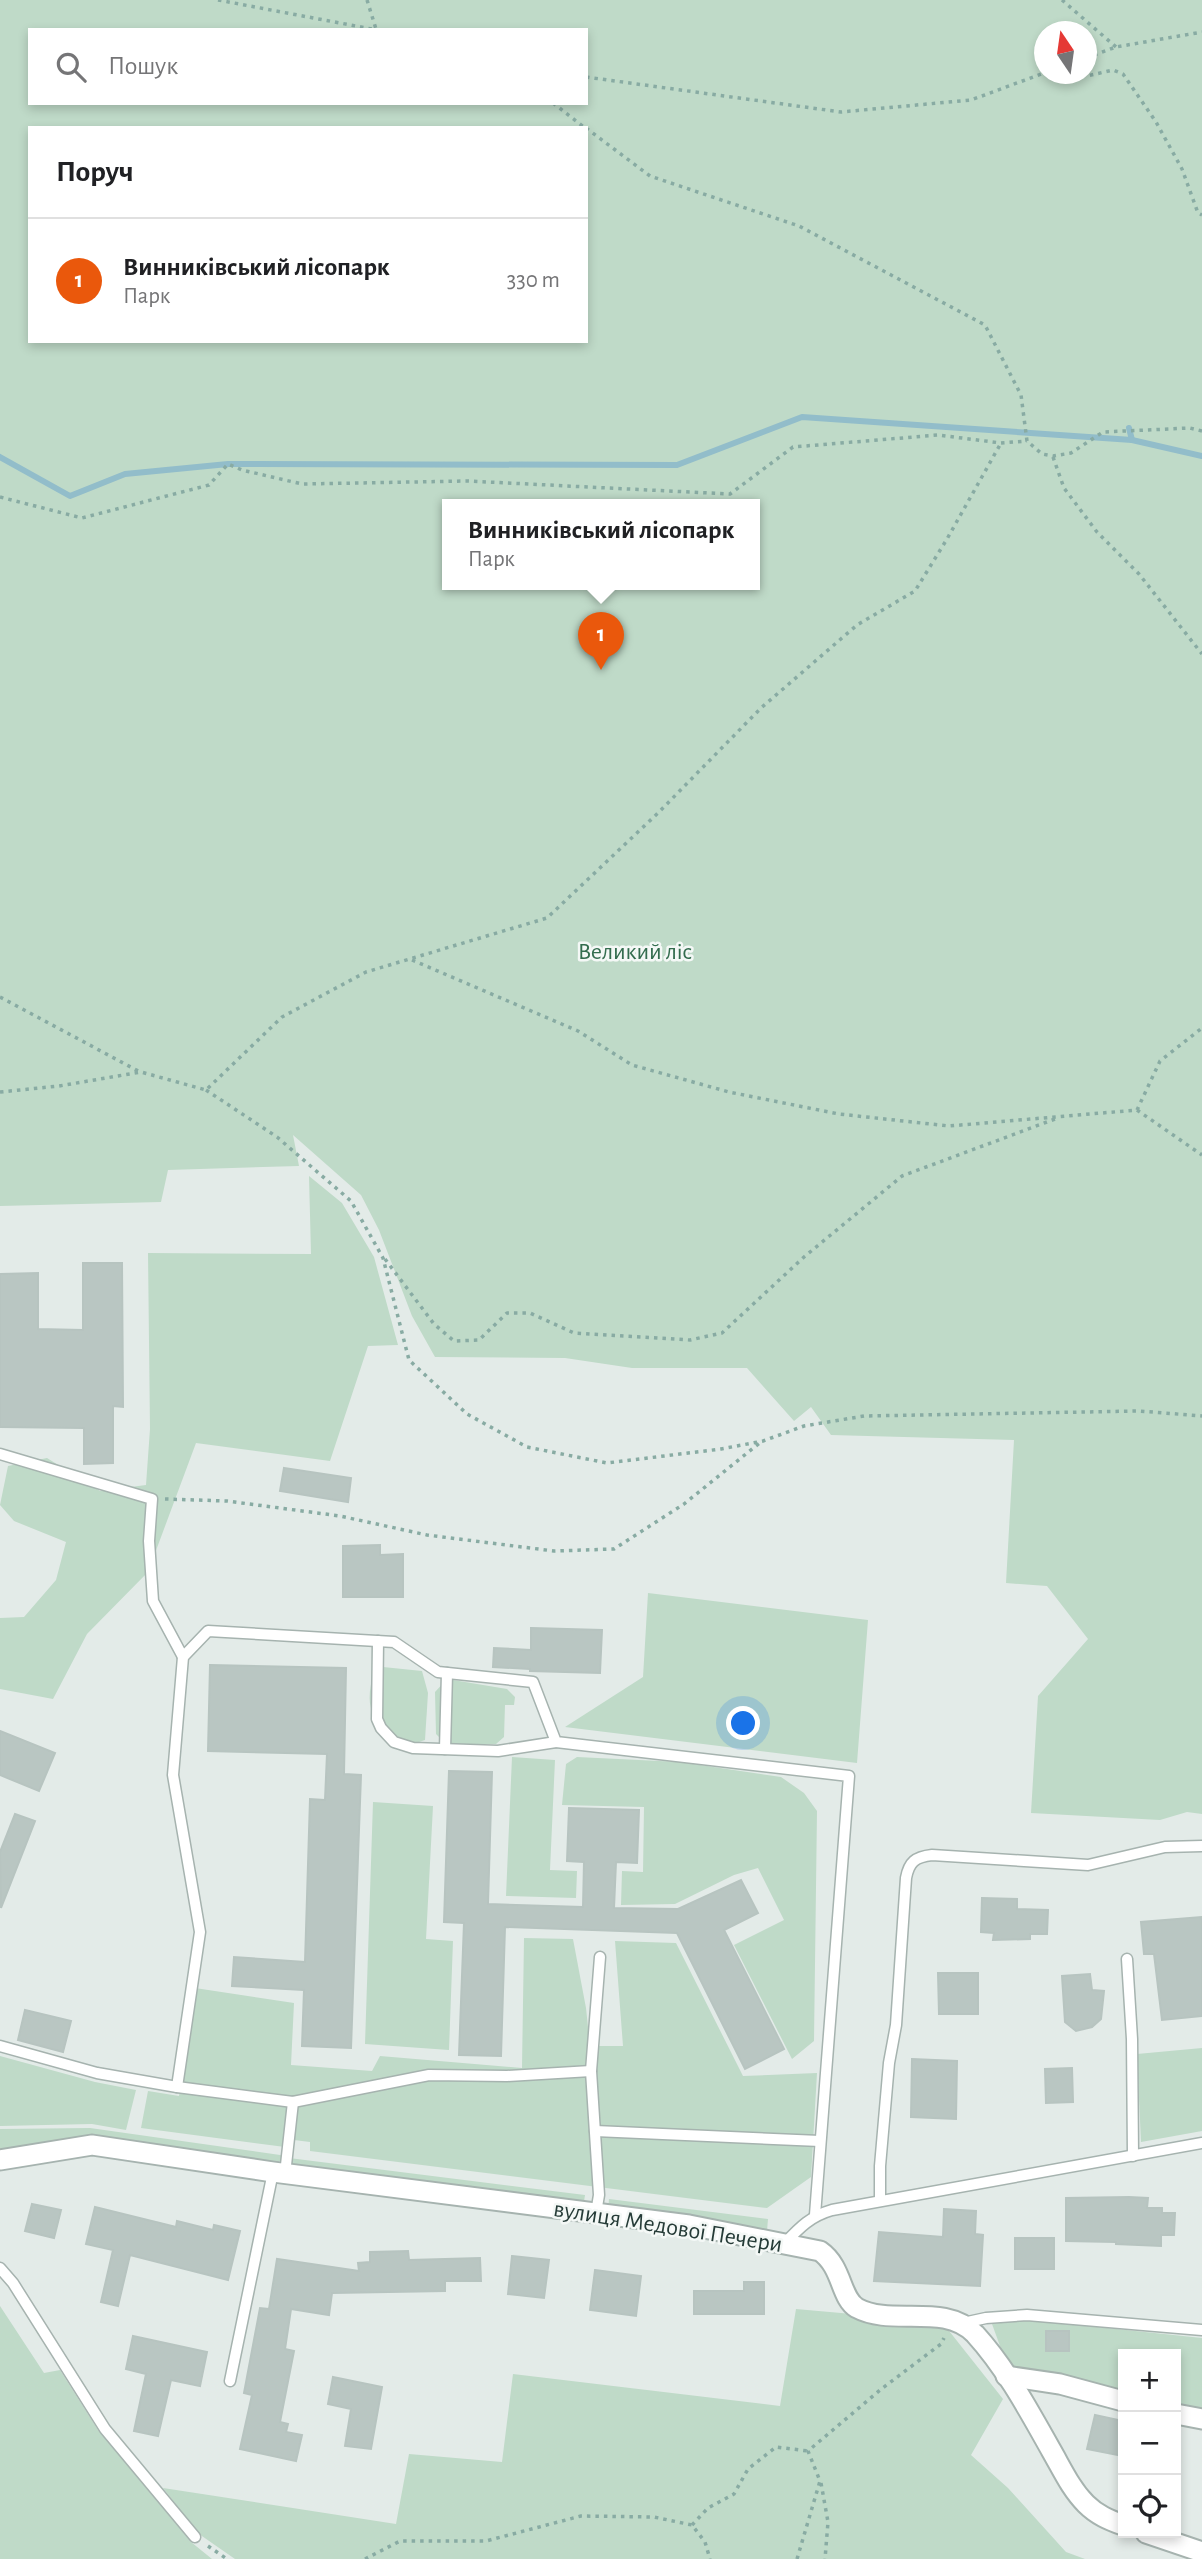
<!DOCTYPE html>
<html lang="uk">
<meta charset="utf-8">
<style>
body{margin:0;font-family:"Alegreya Sans",sans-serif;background:#f6f6f6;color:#202124}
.controls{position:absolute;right:21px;bottom:21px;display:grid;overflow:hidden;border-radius:0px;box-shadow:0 4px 10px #0003}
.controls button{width:63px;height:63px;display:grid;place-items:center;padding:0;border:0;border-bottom:2px solid #e0e0e0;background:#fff;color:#202124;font:35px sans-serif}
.compass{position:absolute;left:1034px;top:21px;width:63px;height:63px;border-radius:50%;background:#fff;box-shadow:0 4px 10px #0003;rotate:347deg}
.you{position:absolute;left:744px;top:1724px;width:24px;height:24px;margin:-18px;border:5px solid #fff;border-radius:50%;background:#1a73e8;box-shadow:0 0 0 10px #1a73e833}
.badge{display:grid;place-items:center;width:46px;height:46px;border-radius:50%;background:#ea580c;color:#fff;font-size:23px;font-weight:700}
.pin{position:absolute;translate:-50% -58px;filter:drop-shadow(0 2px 4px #0008)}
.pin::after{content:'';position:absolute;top:37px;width:24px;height:21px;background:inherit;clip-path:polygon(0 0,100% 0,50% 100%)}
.popup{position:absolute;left:442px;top:499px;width:318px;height:91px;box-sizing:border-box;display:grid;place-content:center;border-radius:0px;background:#fff;filter:drop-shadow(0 2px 5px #0005);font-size:23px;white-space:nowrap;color:#757577}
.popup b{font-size:26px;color:#202124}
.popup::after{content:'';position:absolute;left:50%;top:100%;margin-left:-14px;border:14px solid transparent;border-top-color:#fff}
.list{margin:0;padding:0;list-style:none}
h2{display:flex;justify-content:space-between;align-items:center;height:91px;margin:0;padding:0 28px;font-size:30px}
h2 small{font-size:23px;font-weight:400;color:#757577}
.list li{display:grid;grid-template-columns:46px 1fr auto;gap:21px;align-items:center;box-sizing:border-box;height:126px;padding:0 28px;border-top:2px solid #e0e0e0}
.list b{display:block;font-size:26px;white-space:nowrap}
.list p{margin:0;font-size:23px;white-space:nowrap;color:#757577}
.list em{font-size:23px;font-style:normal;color:#757577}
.icon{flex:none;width:38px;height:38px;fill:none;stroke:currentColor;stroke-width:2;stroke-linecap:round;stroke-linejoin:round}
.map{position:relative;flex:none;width:1202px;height:2559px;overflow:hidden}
.search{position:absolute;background:#fff;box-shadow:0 4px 10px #0003;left:28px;top:28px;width:560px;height:77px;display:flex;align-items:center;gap:18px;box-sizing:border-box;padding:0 24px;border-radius:0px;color:#757577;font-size:26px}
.panel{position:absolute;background:#fff;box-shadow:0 4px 10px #0003;left:28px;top:126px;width:560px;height:217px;border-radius:0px}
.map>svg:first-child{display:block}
.green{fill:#bfdac8;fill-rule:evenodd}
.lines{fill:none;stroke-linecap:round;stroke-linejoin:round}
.stream{stroke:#92bdca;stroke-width:6}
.building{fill:#b9c6c2;stroke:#b7c4c0;stroke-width:2}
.service-casing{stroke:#a6b3af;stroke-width:13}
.minor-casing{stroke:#a6b3af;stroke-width:23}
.path{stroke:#88aba3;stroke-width:3.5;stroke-dasharray:3.5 5;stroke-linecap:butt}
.service{stroke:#fff;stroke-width:10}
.minor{stroke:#fff;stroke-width:19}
.labels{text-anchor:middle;stroke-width:5;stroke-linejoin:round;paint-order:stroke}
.park-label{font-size:24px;fill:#346d4f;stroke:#f4f8f6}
.street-label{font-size:24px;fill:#253b37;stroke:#f4f8f6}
</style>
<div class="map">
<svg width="1202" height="2559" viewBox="0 0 1202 2559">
<rect width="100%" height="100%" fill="#e3ebe8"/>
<g class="green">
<path d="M0 0H1202V1814L1187 1812 1160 1820 1031 1813 1038 1696 1088 1639 1047 1586 1006 1583 1014 1440 831 1435 811 1407 794 1421 747 1368H632L565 1358 435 1357 412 1316 379 1230 361 1195 293 1135 299 1166 168 1170 161 1202 0 1206ZM30 30H586V103H30ZM1044 32H1086V74H1044ZM30 128H586V341H30ZM447 504H755V584H447Z"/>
<polygon points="309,1176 342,1203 374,1257 398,1345 368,1346 330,1461 196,1443 148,1572 87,1634 53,1699 0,1689 0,1618 24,1617 56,1580 66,1542 14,1521 0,1505 8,1466 47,1458 100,1491 146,1485 150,1429 148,1253 311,1254"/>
<polygon points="648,1593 868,1620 857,1763 565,1727 643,1677"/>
<path d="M383 1667 422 1671 428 1693 425 1740 410 1745C375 1726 362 1713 374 1672Z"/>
<polygon points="447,1679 507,1689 515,1697 514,1705 505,1705 504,1737 496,1744 446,1744 436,1734 435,1692"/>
<polygon points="512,1757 555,1760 550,1870 577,1871 576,1898 506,1896"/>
<polygon points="577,1757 680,1762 781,1777 804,1793 817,1811 814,2041 792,2059 734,1945 784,1920 758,1868 734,1875 675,1904 621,1905 622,1871 643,1872 644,1807 562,1805 566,1764"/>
<polygon points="373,1802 433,1806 426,1939 453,1941 449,2050 365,2044"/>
<polygon points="524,1938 573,1939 586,2008 590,2046 623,2046 615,1941 676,1943 743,2076 817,2073 811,2177 767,2208 310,2151 310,2142 286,2139 285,2147 141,2128 148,2091 179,2096 195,1988 294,2003 291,2065 372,2071 380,2056 522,2068"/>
<polygon points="1202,2048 1202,2131 1141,2142 1137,2054"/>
<polygon points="0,2056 95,2082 136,2090 126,2130 92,2124 0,2126"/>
<polygon points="90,2128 287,2156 274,2165 93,2137 0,2149 0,2129"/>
<polygon points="289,2158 585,2195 583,2208 287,2172"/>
<polygon points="609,2199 768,2219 767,2231 608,2211"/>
<polygon points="0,2306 44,2373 60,2370 98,2430 191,2542 212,2559 0,2559"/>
<polygon points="796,2309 942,2322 1003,2399 971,2455 1008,2488 1066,2552 1085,2559 235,2559 199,2534 163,2488 396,2524 409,2454 502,2462 513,2374 780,2406"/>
<polygon points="1021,2319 1202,2338 1202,2412 1176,2406 1176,2354 1123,2354 1123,2394 1008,2368 992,2324"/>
</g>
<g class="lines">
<g class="stream">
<polyline points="1129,428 1132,440"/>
<polyline points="0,457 70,496 125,474 228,464 677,465 802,417 1132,440 1202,456"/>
</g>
</g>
<g class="building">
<polygon points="83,1263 122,1263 123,1407 113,1406 113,1463 84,1464 84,1428 0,1427 0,1274 38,1273 38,1329 83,1330"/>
<polygon points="284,1468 351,1478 348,1502 280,1491"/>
<polygon points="380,1545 380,1555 403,1554 403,1597 343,1597 343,1546"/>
<polygon points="531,1628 602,1630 600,1673 530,1671 530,1669 493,1667 494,1648 531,1650"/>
<polygon points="210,1665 346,1668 344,1774 361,1775 351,2048 302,2046 304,1990 232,1986 234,1957 305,1962 310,1799 325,1800 327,1754 208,1751"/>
<polygon points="0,1731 55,1753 39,1791 0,1775"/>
<polygon points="449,1771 492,1772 488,1904 583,1907 584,1862 567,1861 569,1808 639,1810 637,1863 616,1862 614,1908 678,1909 741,1880 758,1913 724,1930 784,2049 745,2069 677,1933 505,1927 501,2056 459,2055 464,1923 444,1922"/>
<polygon points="15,1814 35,1821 1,1908 0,1852"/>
<polygon points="982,1898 1017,1899 1017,1909 1048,1910 1047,1934 1030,1934 1030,1939 993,1940 994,1933 981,1932"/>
<polygon points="1202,1917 1202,2016 1162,2020 1154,1954 1144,1954 1141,1922"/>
<polygon points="938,1973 978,1973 978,2014 939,2014"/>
<polygon points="1090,1974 1092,1990 1104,1991 1101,2019 1092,2027 1076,2031 1065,2022 1062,1976"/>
<polygon points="25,2010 71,2021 63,2052 18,2040"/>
<polygon points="912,2059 957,2061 956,2119 911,2117"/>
<polygon points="1072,2068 1073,2102 1046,2103 1045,2069"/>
<polygon points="1129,2197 1148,2198 1147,2208 1162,2208 1162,2213 1175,2213 1174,2235 1161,2235 1161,2246 1116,2244 1116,2242 1066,2241 1066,2198"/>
<polygon points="32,2204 61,2210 54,2238 25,2231"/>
<polygon points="95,2207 176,2227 177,2221 213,2230 214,2225 240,2231 228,2280 130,2255 118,2306 101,2302 113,2250 86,2244"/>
<polygon points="944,2209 976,2211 975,2234 983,2235 980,2286 874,2281 879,2232 943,2237"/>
<rect x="1015" y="2238" width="39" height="31"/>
<polygon points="408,2251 409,2260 480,2258 481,2281 445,2281 445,2291 332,2293 329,2315 291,2309 285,2349 294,2351 280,2422 288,2424 286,2432 302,2435 296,2461 240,2449 252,2395 244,2393 260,2308 269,2309 277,2259 359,2271 358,2263 370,2262 370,2252"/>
<polygon points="512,2256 549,2260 544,2298 508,2294"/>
<polygon points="595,2270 641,2276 636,2316 590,2310"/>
<polygon points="744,2282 764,2282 764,2314 694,2314 694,2291 744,2291"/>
<rect x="1046" y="2331" width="23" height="20"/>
<polygon points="133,2336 207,2352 200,2386 171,2380 158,2436 134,2431 146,2374 126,2369"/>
<polygon points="333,2377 382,2387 371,2449 345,2446 351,2409 328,2404"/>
<polygon points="1095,2415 1123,2421 1123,2456 1087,2449"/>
</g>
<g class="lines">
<g class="service-casing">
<g id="service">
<polyline points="0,1454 152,1499 149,1541 153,1601 183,1657"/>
<polyline points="378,1641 377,1719 381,1728 394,1742 413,1748 498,1751 556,1742"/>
<polyline points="445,1749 447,1673"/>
<polyline points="1127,1959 1132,2039 1133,2156"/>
<polyline points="0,2046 97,2073 177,2087 293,2102 429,2075 507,2076 591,2071"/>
<polyline points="177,2087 200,1932 173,1775 183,1657 208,1631 394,1642 438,1672 533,1682 556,1742 849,1776 815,2215"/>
<polyline points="595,2131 820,2141"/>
<polyline points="285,2174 293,2102"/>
<path d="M880 2200V2166L889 2063 896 2025 906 1878C909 1862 915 1857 932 1855L1088 1865 1165 1847 1202 1846"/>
<polyline points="596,2213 599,2195 591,2071 600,1957"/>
<path d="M785 2243C800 2227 811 2216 832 2210L1202 2143"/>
<polyline points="0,2268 13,2283 105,2429 195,2537"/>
<polyline points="963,2323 986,2318 1027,2315 1202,2330"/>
<polyline points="230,2381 273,2172"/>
</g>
</g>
<g class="minor-casing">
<g id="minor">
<path d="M0 2160 92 2145 273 2172 689 2225 820 2251C843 2267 840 2298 857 2308 892 2327 944 2302 975 2334 1006 2368 1029 2411 1051 2450 1062 2469 1071 2489 1086 2504 1097 2515 1109 2520 1123 2525"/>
<polyline points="1006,2376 1060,2384 1123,2401"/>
<polyline points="1176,2414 1202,2419"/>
<polyline points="1146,2533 1202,2552"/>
</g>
</g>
<g class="path">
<polyline points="218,0 377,30"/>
<polyline points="367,0 376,29"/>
<polyline points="1062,0 1116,47"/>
<polyline points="1086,58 1116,47 1202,32"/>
<polyline points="1056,74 1087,76 1113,70 1123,74 1156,122 1182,169 1198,213 1202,215"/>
<polyline points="586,77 841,112 971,100 1044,73"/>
<polyline points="553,103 585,128"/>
<polyline points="586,128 650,176 799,226 985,325 1021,395 1027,441 1042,454 1053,456 1071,453 1103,432 1190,428 1202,431"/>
<polyline points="1053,457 1064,488 1097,532 1139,574 1202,654"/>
<polyline points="0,497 82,518 209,485 228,464 242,470 302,484 467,481 730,494 793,447 938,435 1001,443 1027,441"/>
<polyline points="412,960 578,1031 632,1065 729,1092 839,1114 949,1126 1137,1110 1160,1061 1202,1028"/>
<polyline points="0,997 140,1072"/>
<polyline points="206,1090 277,1137 351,1201 383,1258 409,1360 467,1414 527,1447 607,1463 721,1449 763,1441 804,1426 864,1416 1139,1411 1202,1416"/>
<polyline points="0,1092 59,1086 141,1072 206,1090 282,1017 366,972 547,918 658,813 761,708 857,625 915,591 947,539 1001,443"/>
<polyline points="1137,1110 1202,1155"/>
<polyline points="385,1259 434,1324 454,1341 479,1340 507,1313 530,1313 574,1333 690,1340 722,1333 804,1257 902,1176 1055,1119"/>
<polyline points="165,1499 227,1501 340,1516 427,1535 554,1551 614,1549 684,1504 762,1441"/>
<polyline points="821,2483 828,2522 825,2559"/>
<polyline points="692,2525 708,2508 734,2494 748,2469 776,2447 808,2451"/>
<polyline points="208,2546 227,2559"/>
<polyline points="365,2559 400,2541 486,2541 581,2516 654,2517 692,2525 705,2542 710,2559"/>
<polyline points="797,2559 820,2481 808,2451 880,2390 941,2344 944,2338"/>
</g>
<use href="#service" class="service"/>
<use href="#minor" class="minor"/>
</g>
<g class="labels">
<g class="park-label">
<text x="635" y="959">Великий ліс</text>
</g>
<g class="street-label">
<text transform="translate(668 2226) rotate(9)" y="8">вулиця Медової Печери</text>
</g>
</g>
</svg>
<div class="controls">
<button>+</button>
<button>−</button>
<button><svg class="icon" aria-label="locate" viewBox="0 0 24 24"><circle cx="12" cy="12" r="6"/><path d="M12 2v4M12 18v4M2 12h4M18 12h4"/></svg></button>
</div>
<svg class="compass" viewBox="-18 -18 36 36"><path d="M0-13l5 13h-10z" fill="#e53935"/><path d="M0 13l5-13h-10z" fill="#757577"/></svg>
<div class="you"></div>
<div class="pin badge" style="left:601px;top:670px">1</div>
<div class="popup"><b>Винниківський лісопарк</b>Парк</div>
<div class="search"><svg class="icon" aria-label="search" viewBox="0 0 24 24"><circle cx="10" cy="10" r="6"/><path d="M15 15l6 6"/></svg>Пошук</div>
<section class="panel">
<h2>Поруч<small></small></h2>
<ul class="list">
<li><span class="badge">1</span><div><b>Винниківський лісопарк</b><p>Парк</p></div><em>330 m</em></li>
</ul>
</section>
</div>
